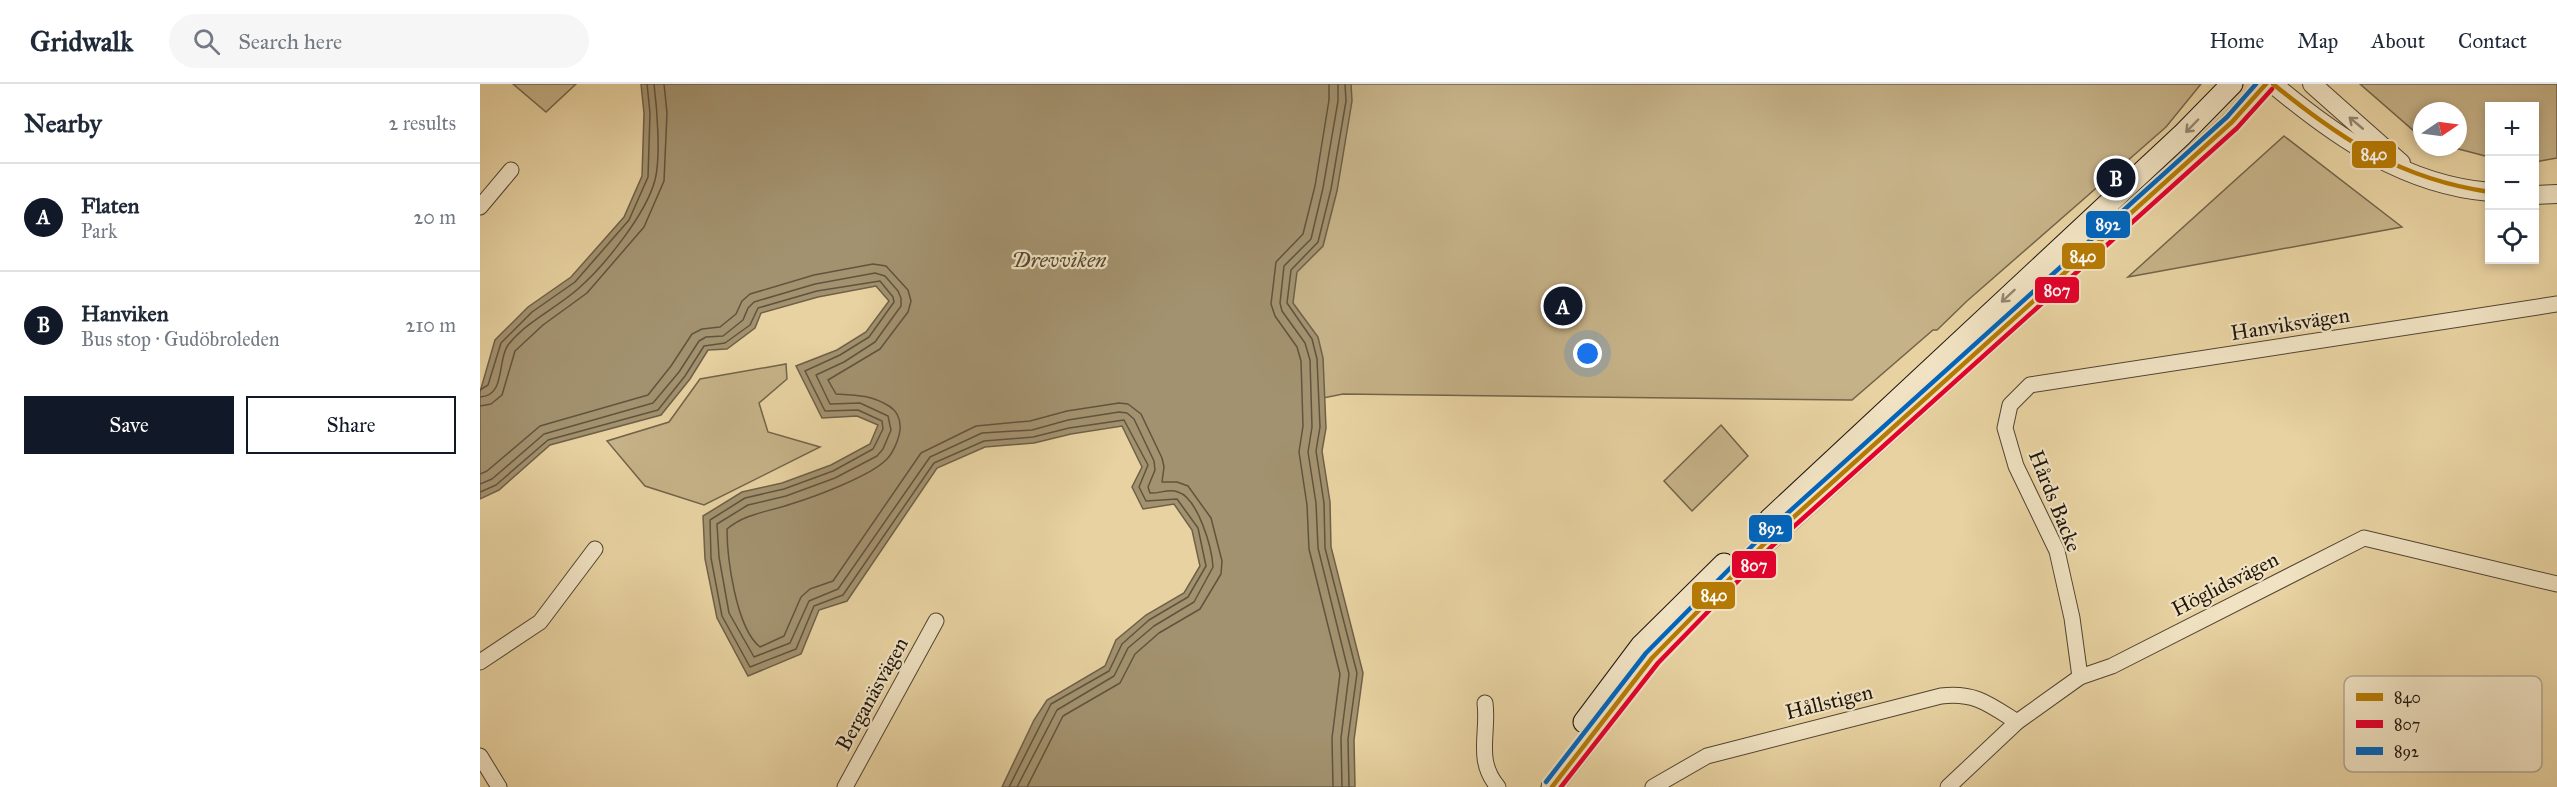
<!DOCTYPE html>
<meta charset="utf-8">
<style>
body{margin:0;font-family:"IM FELL Great Primer",serif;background:#f6f6f7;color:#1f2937}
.controls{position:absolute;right:18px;top:18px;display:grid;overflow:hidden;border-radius:0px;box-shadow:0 3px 9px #0003}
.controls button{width:54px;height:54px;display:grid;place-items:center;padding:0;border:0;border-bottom:2px solid #e0e1e3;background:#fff;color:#1f2937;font:30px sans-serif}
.compass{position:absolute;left:1933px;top:18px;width:54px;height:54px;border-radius:50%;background:#fff;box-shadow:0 3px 9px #0003;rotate:77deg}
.you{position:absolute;left:1108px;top:270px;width:21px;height:21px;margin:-15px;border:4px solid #fff;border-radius:50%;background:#1a73e8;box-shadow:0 0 0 9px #1a73e833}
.badge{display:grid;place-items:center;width:39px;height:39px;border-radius:50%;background:#111827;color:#fff;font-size:20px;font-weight:700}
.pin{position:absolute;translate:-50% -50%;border:3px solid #fff;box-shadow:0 2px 6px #0006}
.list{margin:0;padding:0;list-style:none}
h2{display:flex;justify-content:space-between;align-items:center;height:78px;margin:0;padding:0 24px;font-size:26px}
h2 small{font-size:20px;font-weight:400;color:#747a83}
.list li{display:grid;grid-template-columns:39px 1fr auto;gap:18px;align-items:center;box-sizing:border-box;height:108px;padding:0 24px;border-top:2px solid #e0e1e3}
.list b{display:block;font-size:22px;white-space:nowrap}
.list p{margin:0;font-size:20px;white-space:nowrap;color:#747a83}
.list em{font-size:20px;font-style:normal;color:#747a83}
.actions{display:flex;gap:12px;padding:18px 24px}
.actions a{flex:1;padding:14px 0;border:2px solid #111827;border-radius:0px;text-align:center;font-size:21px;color:#111827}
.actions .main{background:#111827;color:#fff}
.icon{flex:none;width:33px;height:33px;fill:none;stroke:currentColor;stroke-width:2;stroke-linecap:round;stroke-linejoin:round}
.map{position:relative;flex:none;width:2077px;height:703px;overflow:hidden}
header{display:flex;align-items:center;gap:36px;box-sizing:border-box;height:84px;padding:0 30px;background:#fff;border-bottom:2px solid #e0e1e3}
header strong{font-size:28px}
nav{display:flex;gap:33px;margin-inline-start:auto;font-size:21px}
.search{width:420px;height:54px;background:#f6f6f7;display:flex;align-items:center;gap:15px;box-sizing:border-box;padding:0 21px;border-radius:33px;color:#747a83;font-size:22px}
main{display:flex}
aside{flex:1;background:#fff}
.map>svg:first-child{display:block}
.green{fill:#c6b288;stroke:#72644a;stroke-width:1.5}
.water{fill:#a3926f;stroke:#6e6048;stroke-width:1.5}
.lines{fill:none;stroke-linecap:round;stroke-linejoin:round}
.shore{stroke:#60543e;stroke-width:1.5}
.minor-casing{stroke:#504432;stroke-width:17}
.tertiary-casing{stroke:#504432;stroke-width:20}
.secondary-casing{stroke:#1e150d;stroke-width:23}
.minor{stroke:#f0e2c2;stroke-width:15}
.tertiary{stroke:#f0e2c2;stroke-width:18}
.secondary{stroke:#f0e2c2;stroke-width:21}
.bus-1-casing{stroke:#f0e2c2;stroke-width:9}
.bus-2-casing{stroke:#f0e2c2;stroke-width:9}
.bus-3-casing{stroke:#f0e2c2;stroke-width:9}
.bus-1{stroke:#b67a04;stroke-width:4.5}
.bus-2{stroke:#e4002b;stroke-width:4.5}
.bus-3{stroke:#0065bd;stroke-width:4.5}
.oneway{stroke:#928671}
.labels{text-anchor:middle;stroke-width:4.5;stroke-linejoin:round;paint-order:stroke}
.street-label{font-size:21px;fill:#1e150d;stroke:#f0e2c2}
.water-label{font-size:22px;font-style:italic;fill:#534734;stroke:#f0e2c2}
.key{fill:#f0e2c2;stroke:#b1a48c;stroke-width:1.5}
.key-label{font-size:16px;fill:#1e150d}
.line-badge{stroke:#f0e2c2;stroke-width:2}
.badge-label{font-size:16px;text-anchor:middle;font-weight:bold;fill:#fff}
</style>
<header>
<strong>Gridwalk</strong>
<div class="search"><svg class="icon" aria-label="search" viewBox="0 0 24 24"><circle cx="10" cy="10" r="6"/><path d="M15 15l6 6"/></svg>Search here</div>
<nav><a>Home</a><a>Map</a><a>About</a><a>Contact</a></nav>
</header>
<main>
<aside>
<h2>Nearby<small>2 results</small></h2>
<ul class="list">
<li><span class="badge">A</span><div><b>Flaten</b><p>Park</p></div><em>20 m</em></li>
<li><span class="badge">B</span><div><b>Hanviken</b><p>Bus stop · Gudöbroleden</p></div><em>210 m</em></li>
</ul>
<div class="actions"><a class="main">Save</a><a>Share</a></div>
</aside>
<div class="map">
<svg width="2077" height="703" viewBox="0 0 2077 703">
<rect width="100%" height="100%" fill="#e8d2a1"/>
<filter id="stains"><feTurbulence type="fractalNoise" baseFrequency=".00333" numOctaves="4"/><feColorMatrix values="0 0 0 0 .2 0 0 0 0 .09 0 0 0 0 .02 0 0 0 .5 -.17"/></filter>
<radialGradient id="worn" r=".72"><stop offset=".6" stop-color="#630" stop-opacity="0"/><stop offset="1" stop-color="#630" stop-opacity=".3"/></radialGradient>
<g class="green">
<polygon points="33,0 96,0 66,28"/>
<polygon points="613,0 1721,0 1686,43 1487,217 1457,246 1453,246 1372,316 863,310 737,335"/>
<polygon points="1880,0 2077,0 2077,74 2055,78 2054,22 2010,22 2009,73 1971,63 1978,63 1978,27 1942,27 1942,54"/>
<polygon points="1804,52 1922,143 1648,193"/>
<polygon points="306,280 307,295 279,319 288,348 340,363 224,421 165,402 127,357 189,338 220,295"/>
<polygon points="1241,341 1268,372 1212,427 1184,397"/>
</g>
<polygon class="water" points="161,0 871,0 872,17 857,107 843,162 817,188 813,219 838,253 843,274 846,344 842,367 850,418 851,463 883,589 874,656 875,703 522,703 554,636 567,616 625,582 636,556 666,531 704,509 720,482 712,446 694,420 663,425 652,403 662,383 642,342 591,350 554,359 505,363 457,384 367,517 339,526 321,570 268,592 237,534 225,475 223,432 262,408 302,399 351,381 390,360 398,341 377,332 342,334 316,282 357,266 386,248 409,217 396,202 338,213 281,229 275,244 247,265 228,266 210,295 181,331 70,361 19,406 0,415 0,308 15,256 48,223 91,193 144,133 162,92 164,29"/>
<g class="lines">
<g class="shore">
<polyline points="849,0 849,16 835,102 823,150 796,178 791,220 795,232 817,263 821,277 823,342 819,368 827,421 829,465 860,590 852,654 853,703"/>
<polyline points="858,0 858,17 843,104 831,155 804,182 800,219 802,227 825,259 830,276 832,343 828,368 836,419 838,464 869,590 861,654 862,703"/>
<polyline points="865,0 866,17 851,105 838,158 811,186 807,219 832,255 837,275 840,343 836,367 844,419 845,464 877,589 868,655 869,703"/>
<polyline points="0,306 8,301 21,259 52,228 95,198 149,136 168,93 170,29 167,0"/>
<path d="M0 313C26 312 17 276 28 261 48 236 77 224 99 204 125 181 166 130 175 96 181 73 177 24 174 0"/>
<polyline points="0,322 11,320 22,311 35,267 63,241 107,209 164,143 184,97 187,29 184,0"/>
<path d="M0 390 7 387 60 342 168 311 191 282 212 250 222 245 240 243 256 230 262 217 270 210 334 191 393 180 406 182 428 206 431 217 428 228 400 265 348 296 356 310C376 311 391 311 409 322 417 327 421 336 420 346 419 355 413 369 407 375 391 392 334 413 311 420 288 428 266 429 247 445 247 474 256 544 280 563L304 552 321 513 330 505 353 497 441 369 496 342 550 337 587 327 639 319 648 320 661 330 682 374 684 383 682 398H697L708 402 731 434 742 477 741 490 720 525 679 549 655 570 640 599 583 632 547 703"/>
<path d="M0 400 12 395 64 350 173 319 199 288 219 257 226 253 243 252 263 236 268 224 274 218 335 200 395 189 405 192 418 207 421 214V222L395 258 364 278 336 291 350 320 380 319 408 332 411 346 403 365 397 372 355 394 306 412 268 421 237 440 239 473 249 529 274 573 310 559 329 517 358 505 450 373 502 349 552 346 588 336 639 328 647 329 654 335 674 377 675 386 668 403 670 409C679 410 689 404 698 408 718 414 732 464 733 483L714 518 674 542 648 564 634 592 577 626 537 703"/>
<polyline points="0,408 16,401 68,356 178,326 205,292 224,262 245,259 270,241 278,224 337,207 400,197 413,213 414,218 389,253 360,271 325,287 345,327 378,326 402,337 403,345 393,365 353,387 304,405 265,414 230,436 231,474 242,532 270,583 316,565 334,522 363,511 454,379 504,357 553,353 589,344 644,336 668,381 659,403 666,417 697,415 718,444 726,482 708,513 669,536 642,560 629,587 571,620 529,703"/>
</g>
<g class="minor-casing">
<g id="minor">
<polyline points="0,123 31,86"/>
<polyline points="0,578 60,538 115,465"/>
<polyline points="1600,593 1592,534 1577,467 1536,382 1525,344 1530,321 1550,301 2077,220"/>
<path d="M1005 619C1009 650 995 676 1018 703"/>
<polyline points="0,672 19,703"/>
<polyline points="365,703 456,537"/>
<path d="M1173 703 1227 672 1461 612C1495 608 1509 620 1537 638"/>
<polyline points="1468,703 1537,638 1600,593 1632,582 1884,454 2077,500"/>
</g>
</g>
<g class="tertiary-casing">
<g id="tertiary">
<path d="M1793 0C1856 53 1925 101 2010 108"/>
<polyline points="1832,0 1921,79"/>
<polyline points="2054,111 2077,110"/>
</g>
</g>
<g class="secondary-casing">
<g id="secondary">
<polyline points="1290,435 1702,51 1752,0"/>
<polyline points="1104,638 1161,562 1244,480"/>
<polyline points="1072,703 1172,574 1285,459 1752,38 1786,0"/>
</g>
</g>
<use href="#minor" class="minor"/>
<use href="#tertiary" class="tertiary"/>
<use href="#secondary" class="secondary"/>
<g class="bus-1-casing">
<g id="bus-1">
<path d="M1793 0C1862 56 1920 95 2010 108"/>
<polyline points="1072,703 1172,574 1285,459 1752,38 1786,0"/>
</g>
</g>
<g class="bus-2-casing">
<polyline id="bus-2" points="1081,703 1178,579 1290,464 1757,44 1792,5"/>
</g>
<g class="bus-3-casing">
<polyline id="bus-3" points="1066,698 1166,569 1280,454 1747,33 1776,0"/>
</g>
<use href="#bus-1" class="bus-1"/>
<use href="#bus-2" class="bus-2"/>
<use href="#bus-3" class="bus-3"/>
</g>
<defs><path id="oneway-shaft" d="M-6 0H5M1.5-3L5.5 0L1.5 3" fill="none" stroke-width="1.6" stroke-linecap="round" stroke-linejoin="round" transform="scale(1.5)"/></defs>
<g class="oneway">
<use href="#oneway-shaft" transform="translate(1876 39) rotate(-140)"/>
<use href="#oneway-shaft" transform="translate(1712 42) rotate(134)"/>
<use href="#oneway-shaft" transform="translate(1528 212) rotate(137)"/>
</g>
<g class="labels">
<g class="street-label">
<text transform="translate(1810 240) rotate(-9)" y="7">Hanviksvägen</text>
<text transform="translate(1575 417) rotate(68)" y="7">Hårds Backe</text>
<text transform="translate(1745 500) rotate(-27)" y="7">Höglidsvägen</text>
<text transform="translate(392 610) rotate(-61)" y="7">Berganäsvägen</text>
<text transform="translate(1349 618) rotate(-14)" y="7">Hållstigen</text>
</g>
<g class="water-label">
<text x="579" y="183">Drevviken</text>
</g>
</g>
<rect x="1864" y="592" width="198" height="96" rx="9" class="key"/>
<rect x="1876" y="609" width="27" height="8" fill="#b67a04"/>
<rect x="1876" y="636" width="27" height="8" fill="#e4002b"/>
<rect x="1876" y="663" width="27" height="8" fill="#0065bd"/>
<g class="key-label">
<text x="1914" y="619">840</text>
<text x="1914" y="646">807</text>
<text x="1914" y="673">892</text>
</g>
<g class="line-badge">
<rect x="1871" y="56" width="46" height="29" rx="6" fill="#b67a04"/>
<rect x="1605" y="126" width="46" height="29" rx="6" fill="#0065bd"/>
<rect x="1581" y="158" width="45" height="28" rx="6" fill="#b67a04"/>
<rect x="1554" y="192" width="46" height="28" rx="6" fill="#e4002b"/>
<rect x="1268" y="430" width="45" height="29" rx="6" fill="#0065bd"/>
<rect x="1251" y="466" width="46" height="29" rx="6" fill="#e4002b"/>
<rect x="1211" y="497" width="45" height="29" rx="6" fill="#b67a04"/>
</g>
<g class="badge-label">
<text x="1894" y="76">840</text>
<text x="1628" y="146">892</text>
<text x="1603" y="178">840</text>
<text x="1577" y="212">807</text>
<text x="1291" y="450">892</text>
<text x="1274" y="487">807</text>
<text x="1234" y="517">840</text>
</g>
<rect width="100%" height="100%" filter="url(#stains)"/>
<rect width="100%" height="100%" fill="url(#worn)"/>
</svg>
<div class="controls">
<button>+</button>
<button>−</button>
<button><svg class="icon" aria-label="locate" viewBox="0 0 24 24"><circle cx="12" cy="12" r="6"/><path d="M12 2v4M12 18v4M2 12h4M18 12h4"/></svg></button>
</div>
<svg class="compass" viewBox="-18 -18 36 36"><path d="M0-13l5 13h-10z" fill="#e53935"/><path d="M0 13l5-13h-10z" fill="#747a83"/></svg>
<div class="you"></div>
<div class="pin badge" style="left:1083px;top:222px">A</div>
<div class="pin badge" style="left:1636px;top:94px">B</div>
</div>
</main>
